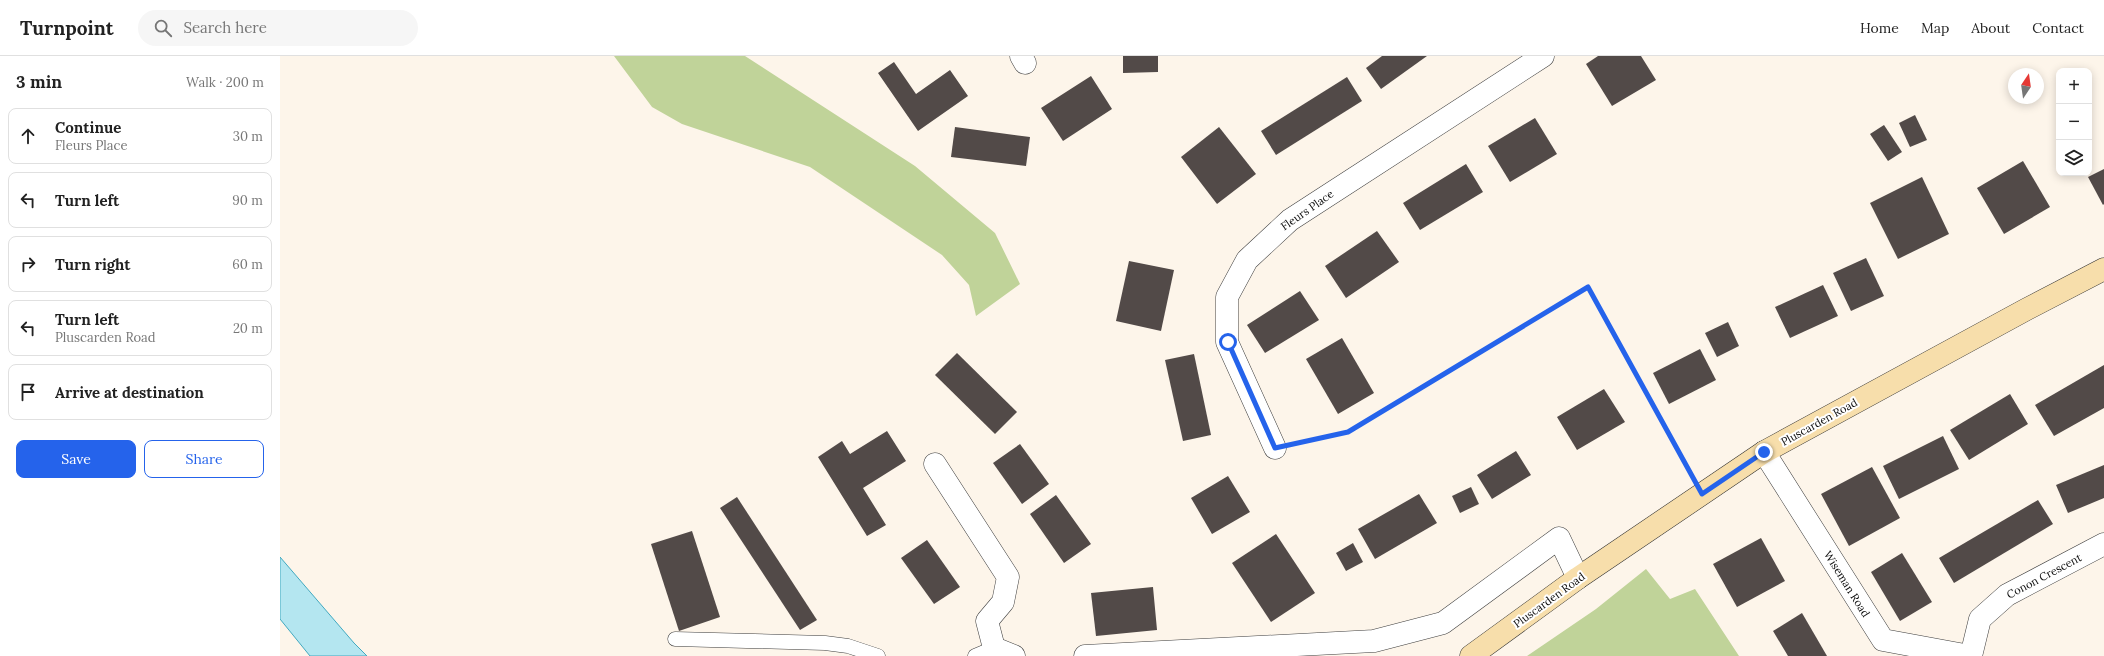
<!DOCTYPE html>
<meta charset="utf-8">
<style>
body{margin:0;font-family:Lora,serif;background:#f6f6f6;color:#222}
.controls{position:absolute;right:12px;top:12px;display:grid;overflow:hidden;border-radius:8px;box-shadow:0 2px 10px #0003}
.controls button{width:36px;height:36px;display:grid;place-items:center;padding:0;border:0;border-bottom:1px solid #e0e0e0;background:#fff;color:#222;font:20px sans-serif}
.compass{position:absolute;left:1728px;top:12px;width:36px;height:36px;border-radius:50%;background:#fff;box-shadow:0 2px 10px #0003;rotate:13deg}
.stop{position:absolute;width:12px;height:12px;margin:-9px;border:3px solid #2563eb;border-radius:50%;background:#fff}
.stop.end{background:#2563eb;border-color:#fff;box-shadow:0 1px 4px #0008}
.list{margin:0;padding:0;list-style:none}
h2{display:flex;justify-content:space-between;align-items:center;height:52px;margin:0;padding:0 16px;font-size:17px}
h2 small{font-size:13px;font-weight:400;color:#767676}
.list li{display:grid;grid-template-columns:26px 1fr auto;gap:12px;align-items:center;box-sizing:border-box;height:56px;margin:0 8px 8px;padding:0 8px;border:1px solid #e0e0e0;border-radius:8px}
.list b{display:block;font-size:15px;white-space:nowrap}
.list p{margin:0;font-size:13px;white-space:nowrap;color:#767676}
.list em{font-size:13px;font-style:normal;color:#767676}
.actions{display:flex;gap:8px;padding:12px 16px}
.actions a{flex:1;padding:9px 0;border:1px solid #2563eb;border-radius:8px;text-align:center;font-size:14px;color:#2563eb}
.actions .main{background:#2563eb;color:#fff}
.icon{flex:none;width:22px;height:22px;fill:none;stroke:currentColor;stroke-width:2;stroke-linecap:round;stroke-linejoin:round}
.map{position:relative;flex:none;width:1824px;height:600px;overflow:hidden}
header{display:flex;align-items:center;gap:24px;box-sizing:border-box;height:56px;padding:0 20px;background:#fff;border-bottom:1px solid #e0e0e0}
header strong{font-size:19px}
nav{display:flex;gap:22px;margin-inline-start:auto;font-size:14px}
.search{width:280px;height:36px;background:#f6f6f6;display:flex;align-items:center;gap:10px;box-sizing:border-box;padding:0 14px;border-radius:22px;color:#767676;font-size:15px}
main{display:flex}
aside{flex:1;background:#fff}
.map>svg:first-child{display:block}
.forest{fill:#c0d399}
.water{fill:#b4e6f0;stroke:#42a9c0}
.building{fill:#524a48}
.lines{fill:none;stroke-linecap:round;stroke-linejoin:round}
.lane-casing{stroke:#3e3e3e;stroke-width:15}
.street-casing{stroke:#3e3e3e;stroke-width:23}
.secondary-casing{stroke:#2d2d2d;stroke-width:23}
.path{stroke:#2d2d2d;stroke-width:2.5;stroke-dasharray:4 2;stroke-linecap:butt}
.lane{stroke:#fff;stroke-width:14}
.street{stroke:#fff;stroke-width:22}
.secondary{stroke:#f7deab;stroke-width:22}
.route{stroke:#2563eb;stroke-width:5}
.labels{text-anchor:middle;stroke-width:4;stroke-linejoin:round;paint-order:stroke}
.street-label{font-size:11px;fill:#0b0b0b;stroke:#fff}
</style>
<header>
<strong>Turnpoint</strong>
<div class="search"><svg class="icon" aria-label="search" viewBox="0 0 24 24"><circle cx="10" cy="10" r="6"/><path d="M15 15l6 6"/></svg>Search here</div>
<nav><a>Home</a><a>Map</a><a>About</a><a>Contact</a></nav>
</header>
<main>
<aside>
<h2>3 min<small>Walk · 200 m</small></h2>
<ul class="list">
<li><svg class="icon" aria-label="ahead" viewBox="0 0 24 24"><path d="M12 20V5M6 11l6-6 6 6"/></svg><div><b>Continue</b><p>Fleurs Place</p></div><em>30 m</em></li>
<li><svg class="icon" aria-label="left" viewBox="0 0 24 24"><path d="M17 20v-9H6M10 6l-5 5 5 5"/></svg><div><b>Turn left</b></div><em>90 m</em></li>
<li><svg class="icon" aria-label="right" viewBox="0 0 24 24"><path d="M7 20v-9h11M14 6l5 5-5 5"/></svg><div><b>Turn right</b></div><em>60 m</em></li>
<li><svg class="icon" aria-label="left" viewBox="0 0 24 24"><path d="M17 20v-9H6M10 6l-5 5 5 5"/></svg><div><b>Turn left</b><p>Pluscarden Road</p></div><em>20 m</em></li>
<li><svg class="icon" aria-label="arrive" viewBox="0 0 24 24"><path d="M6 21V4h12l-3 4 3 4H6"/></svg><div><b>Arrive at destination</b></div></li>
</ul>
<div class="actions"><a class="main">Save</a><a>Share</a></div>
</aside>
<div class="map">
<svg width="1824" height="600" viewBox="0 0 1824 600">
<rect width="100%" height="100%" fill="#fdf5ea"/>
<g class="forest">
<polygon points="334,0 465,0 635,110 715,177 740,228 696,260 689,229 662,199 530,111 402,68 372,51"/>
<polygon points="1366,513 1390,543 1415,533 1459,600 1247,600 1316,553"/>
</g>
<polygon class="water" points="0,501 74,587 87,600 30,600 0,563"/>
<g class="building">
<polygon points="843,0 878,0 878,16 843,17"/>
<polygon points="1102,0 1147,0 1101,33 1086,12"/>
<polygon points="1318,0 1361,0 1376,24 1332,50 1306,8"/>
<polygon points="614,6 636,38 670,14 688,40 638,75 598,17"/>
<polygon points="811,20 832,53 783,85 761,52"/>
<polygon points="1067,21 1082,45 996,99 981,75"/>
<polygon points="1635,59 1647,84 1630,91 1619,67"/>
<polygon points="1255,62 1277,98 1230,126 1208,90"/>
<polygon points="1604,69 1622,96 1608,105 1590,78"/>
<polygon points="675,71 750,81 746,110 671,101"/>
<polygon points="939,71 976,118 937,148 901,101"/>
<polygon points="1743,105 1770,151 1724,178 1697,132"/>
<polygon points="1186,108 1203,136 1140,174 1123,147"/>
<polygon points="1824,113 1824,148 1823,149 1808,121"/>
<polygon points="1642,121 1669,178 1618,203 1590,147"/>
<polygon points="1097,175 1119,206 1066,242 1045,210"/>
<polygon points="1586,202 1604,240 1571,255 1553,217"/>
<polygon points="849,205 894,214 881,275 836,265"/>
<polygon points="1543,229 1558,260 1510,282 1495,251"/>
<polygon points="1020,235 1039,264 985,297 967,269"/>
<polygon points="1448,266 1459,290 1437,301 1425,277"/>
<polygon points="1062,282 1094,337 1058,358 1026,303"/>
<polygon points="1420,293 1436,324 1389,348 1373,317"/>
<polygon points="677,297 737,356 715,378 655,319"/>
<polygon points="914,298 931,379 903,385 885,304"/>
<polygon points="1824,309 1824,352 1774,380 1755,349"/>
<polygon points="1324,333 1345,366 1297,394 1277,361"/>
<polygon points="1730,338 1748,368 1689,404 1670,374"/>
<polygon points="607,375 626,405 583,432 606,469 587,480 538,401 562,385 570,398"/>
<polygon points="1663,380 1679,413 1619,443 1603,410"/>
<polygon points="740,388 769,428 742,448 713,407"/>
<polygon points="1236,395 1251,419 1212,443 1197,419"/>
<polygon points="1824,409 1824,442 1788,457 1776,429"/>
<polygon points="1592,411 1620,462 1569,490 1541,438"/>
<polygon points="948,420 970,456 932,478 911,442"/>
<polygon points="1191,431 1199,448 1180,457 1172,440"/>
<polygon points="1139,438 1157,467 1095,503 1078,473"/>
<polygon points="776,439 811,488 784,507 750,458"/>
<polygon points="457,441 537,564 520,574 440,452"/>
<polygon points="1758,444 1773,468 1674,527 1659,502"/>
<polygon points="412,475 440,561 399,575 371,488"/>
<polygon points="996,478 1035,537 991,566 952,507"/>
<polygon points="1481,482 1505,525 1457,551 1433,508"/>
<polygon points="647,484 680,531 654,548 621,502"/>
<polygon points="1073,487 1083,506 1066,515 1056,497"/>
<polygon points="1622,497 1652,546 1620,565 1591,516"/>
<polygon points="873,531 877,574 816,580 811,537"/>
<polygon points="1522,557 1547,600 1508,600 1493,575"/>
</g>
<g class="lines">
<g class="lane-casing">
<g id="lane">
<polyline points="395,583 545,587 568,590 598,600"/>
<polyline points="695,600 714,592"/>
</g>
</g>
<g class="street-casing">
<g id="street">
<polyline points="741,0 745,7"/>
<polyline points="995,392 947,286 947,241 967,204 1010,164 1263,0"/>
<polyline points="1484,396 1603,584 1690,600"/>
<polyline points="655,408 728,521 723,546 707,565 714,592 734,600"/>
<polyline points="805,600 1094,585 1163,567 1279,482 1298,522"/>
<polyline points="1691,600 1700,563 1727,539 1824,488"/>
</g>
</g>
<g class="secondary-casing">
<polyline id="secondary" points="1191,600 1298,522 1484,396 1747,253 1824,213"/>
</g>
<polyline class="path" points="1019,387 1068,376 1308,231 1411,417"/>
<use href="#lane" class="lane"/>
<use href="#street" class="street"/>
<use href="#secondary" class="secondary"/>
</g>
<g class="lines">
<polyline class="route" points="948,286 995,392 1068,376 1308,231 1422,438 1484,396"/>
</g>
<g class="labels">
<g class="street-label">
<text transform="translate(1027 154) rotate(-35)" y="4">Fleurs Place</text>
<text transform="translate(1539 366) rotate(-29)" y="4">Pluscarden Road</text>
<text transform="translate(1764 520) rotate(-28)" y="4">Conon Crescent</text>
<text transform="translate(1567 528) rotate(58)" y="4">Wiseman Road</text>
<text transform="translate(1269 544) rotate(-36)" y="4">Pluscarden Road</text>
</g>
</g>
</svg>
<div class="controls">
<button>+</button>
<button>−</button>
<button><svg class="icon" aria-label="layers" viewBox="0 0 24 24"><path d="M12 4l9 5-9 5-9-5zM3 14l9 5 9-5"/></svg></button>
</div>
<svg class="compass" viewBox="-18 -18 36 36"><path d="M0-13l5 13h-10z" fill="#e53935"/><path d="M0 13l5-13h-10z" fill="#767676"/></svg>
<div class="stop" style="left:948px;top:286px"></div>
<div class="stop end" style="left:1484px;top:396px"></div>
</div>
</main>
